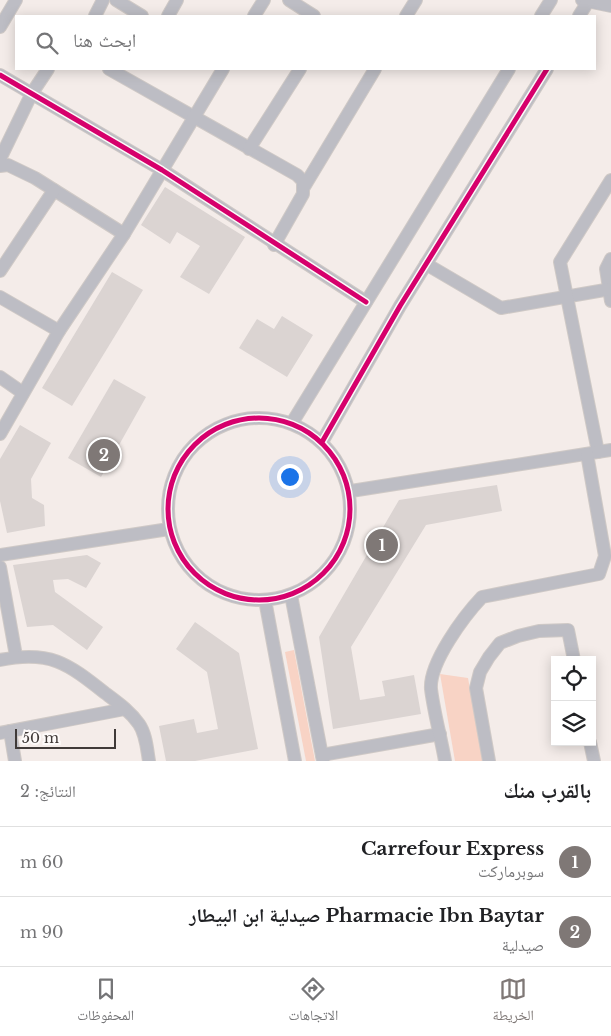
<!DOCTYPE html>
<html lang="ar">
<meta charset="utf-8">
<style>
body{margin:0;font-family:"Libre Baskerville","Noto Naskh Arabic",serif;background:#f6f6f6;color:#202124;direction:rtl}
.controls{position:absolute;right:15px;bottom:15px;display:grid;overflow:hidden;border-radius:0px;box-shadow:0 2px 12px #0003}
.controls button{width:45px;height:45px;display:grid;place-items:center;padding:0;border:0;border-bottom:1px solid #e0e0e0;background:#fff;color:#202124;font:25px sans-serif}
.scale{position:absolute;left:15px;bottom:12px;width:101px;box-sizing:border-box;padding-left:5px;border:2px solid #403a38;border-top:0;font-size:14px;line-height:18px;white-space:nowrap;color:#403a38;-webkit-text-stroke:4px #fdfaf9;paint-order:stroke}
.you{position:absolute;left:289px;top:476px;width:18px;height:18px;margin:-12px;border:4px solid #fff;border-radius:50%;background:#1a73e8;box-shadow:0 0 0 8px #1a73e833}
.badge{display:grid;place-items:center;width:32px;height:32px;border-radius:50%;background:#7f7876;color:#fff;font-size:16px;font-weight:700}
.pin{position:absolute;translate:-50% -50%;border:2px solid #fff;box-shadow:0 1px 5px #0006}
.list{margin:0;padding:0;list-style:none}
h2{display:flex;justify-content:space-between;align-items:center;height:65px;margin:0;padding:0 20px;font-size:21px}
h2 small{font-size:16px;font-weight:400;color:#757577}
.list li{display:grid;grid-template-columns:32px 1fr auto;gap:15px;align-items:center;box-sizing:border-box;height:70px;padding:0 20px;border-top:1px solid #e0e0e0}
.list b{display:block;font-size:19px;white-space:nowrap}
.list p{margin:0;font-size:16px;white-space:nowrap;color:#757577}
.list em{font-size:16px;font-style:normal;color:#757577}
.icon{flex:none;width:28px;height:28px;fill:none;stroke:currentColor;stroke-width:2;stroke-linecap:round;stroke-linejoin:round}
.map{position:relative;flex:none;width:611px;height:761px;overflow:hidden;direction:ltr}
.search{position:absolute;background:#fff;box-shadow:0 2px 12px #0003;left:15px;right:15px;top:15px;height:55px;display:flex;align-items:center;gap:12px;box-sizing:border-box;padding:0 18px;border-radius:0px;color:#757577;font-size:19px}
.sheet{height:205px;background:#fff}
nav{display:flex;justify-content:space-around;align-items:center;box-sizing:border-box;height:70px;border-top:1px solid #e0e0e0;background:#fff;font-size:14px;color:#757577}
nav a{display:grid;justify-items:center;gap:2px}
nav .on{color:#7f7876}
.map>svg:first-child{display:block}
.green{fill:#f8d3c5}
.building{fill:#dbd4d2}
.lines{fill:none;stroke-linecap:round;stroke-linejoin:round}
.minor-casing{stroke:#cfc9c6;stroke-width:14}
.minor{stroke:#bdbdc4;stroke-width:12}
.cycleway-casing{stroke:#fdfaf9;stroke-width:8}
.cycleway{stroke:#d6006c;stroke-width:5}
</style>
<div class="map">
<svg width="611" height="761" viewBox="0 0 611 761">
<rect width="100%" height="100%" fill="#f4ece9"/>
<g class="green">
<polygon points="294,650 315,761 306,761 285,652"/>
<polygon points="440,674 468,678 483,761 455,761"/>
</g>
<g class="building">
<polygon points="165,187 245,237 209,294 180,277 200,246 177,232 170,244 141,225"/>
<polygon points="112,272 143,290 72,406 42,388"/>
<polygon points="282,316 313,335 287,377 239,348 257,319 274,329"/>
<polygon points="114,379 146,397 101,477 68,458"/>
<polygon points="20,425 51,443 31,479 32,498 44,505 45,526 7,533 0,501 0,459"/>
<polygon points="497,485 502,511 426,525 351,647 360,700 385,696 382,681 414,675 421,714 333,729 319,637 399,500"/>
<polygon points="87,555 101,563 86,588 68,579 53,580 55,592 103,627 87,650 53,625 27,627 13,565"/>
<polygon points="195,622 239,653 258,749 195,761 166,761 159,726 194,719 197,733 218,729 207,672 176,649"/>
</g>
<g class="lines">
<g class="minor-casing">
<g id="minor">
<polyline points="116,0 142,16"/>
<polyline points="289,0 314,16"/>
<polyline points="582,0 611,6"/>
<polyline points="95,16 103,0"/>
<polyline points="168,16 177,0"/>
<polyline points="254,16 264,0"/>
<polyline points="406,16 416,0"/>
<polyline points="541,16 551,0"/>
<polyline points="579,16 589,0"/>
<polyline points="0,27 16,0"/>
<polyline points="109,69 297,175 303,181 303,194 274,245"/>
<polyline points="0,75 162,170 366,302"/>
<polyline points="249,149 300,69"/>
<polyline points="0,159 32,93 48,69"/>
<polyline points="0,166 8,165 35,178 124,234"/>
<polyline points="304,187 375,69"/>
<polyline points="611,259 606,269 611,301"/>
<polyline points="426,264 501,308 611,289"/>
<polyline points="0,271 54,190"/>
<polyline points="0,297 59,331"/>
<polyline points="0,377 23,393"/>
<circle cx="259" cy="509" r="91"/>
<polyline points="292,423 509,69"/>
<polyline points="0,434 59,331 124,234 223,69"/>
<polyline points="322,442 400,306 547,69"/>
<polyline points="598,452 560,262 611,180"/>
<polyline points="351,491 611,450"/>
<polyline points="0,555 169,529"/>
<polyline points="0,567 16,656"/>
<polyline points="291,595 323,761"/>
<polyline points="265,600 295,761"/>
<path d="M0 660C50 650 67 663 105 693 117 702 130 711 139 724 146 734 147 749 149 761"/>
<polyline points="10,731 15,761"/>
<polyline points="0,733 125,709"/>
<polyline points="590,742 594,761"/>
<polyline points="322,755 440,734"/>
<path d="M445 761C441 738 434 713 431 689 429 663 464 616 482 597L599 574 605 556 587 454"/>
<polyline points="489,761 476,688 480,672 489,657 500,643 518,636 539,631 568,630 574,660"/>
</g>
</g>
<use href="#minor" class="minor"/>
<g class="cycleway-casing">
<g id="cycleway">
<polyline points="0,75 162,170 366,302"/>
<circle cx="259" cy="509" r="91"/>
<polyline points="322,442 400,306 547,69"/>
</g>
</g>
<use href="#cycleway" class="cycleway"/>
</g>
</svg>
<div class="controls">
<button><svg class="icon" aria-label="locate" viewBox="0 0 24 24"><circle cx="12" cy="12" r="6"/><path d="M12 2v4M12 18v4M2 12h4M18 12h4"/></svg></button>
<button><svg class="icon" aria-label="layers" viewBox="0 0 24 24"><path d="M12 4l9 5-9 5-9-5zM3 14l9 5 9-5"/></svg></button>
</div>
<div class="scale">50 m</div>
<div class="you"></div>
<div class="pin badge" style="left:382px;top:545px">1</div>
<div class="pin badge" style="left:104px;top:455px">2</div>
<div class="search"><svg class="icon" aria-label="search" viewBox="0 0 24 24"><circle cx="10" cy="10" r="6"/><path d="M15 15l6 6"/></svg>ابحث هنا</div>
</div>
<section class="sheet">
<h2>بالقرب منك<small>النتائج: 2</small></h2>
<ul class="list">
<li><span class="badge">1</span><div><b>Carrefour Express</b><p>سوبرماركت</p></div><em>60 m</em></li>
<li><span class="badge">2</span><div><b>Pharmacie Ibn Baytar صيدلية ابن البيطار</b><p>صيدلية</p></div><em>90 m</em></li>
</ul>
</section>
<nav>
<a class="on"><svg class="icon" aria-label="map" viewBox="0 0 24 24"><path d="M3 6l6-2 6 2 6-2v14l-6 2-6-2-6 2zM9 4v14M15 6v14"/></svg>الخريطة</a>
<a><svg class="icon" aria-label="directions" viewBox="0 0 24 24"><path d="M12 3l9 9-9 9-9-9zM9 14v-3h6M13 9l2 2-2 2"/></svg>الاتجاهات</a>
<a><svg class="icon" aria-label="saved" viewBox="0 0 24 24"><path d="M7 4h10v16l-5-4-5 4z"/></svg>المحفوظات</a>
</nav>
